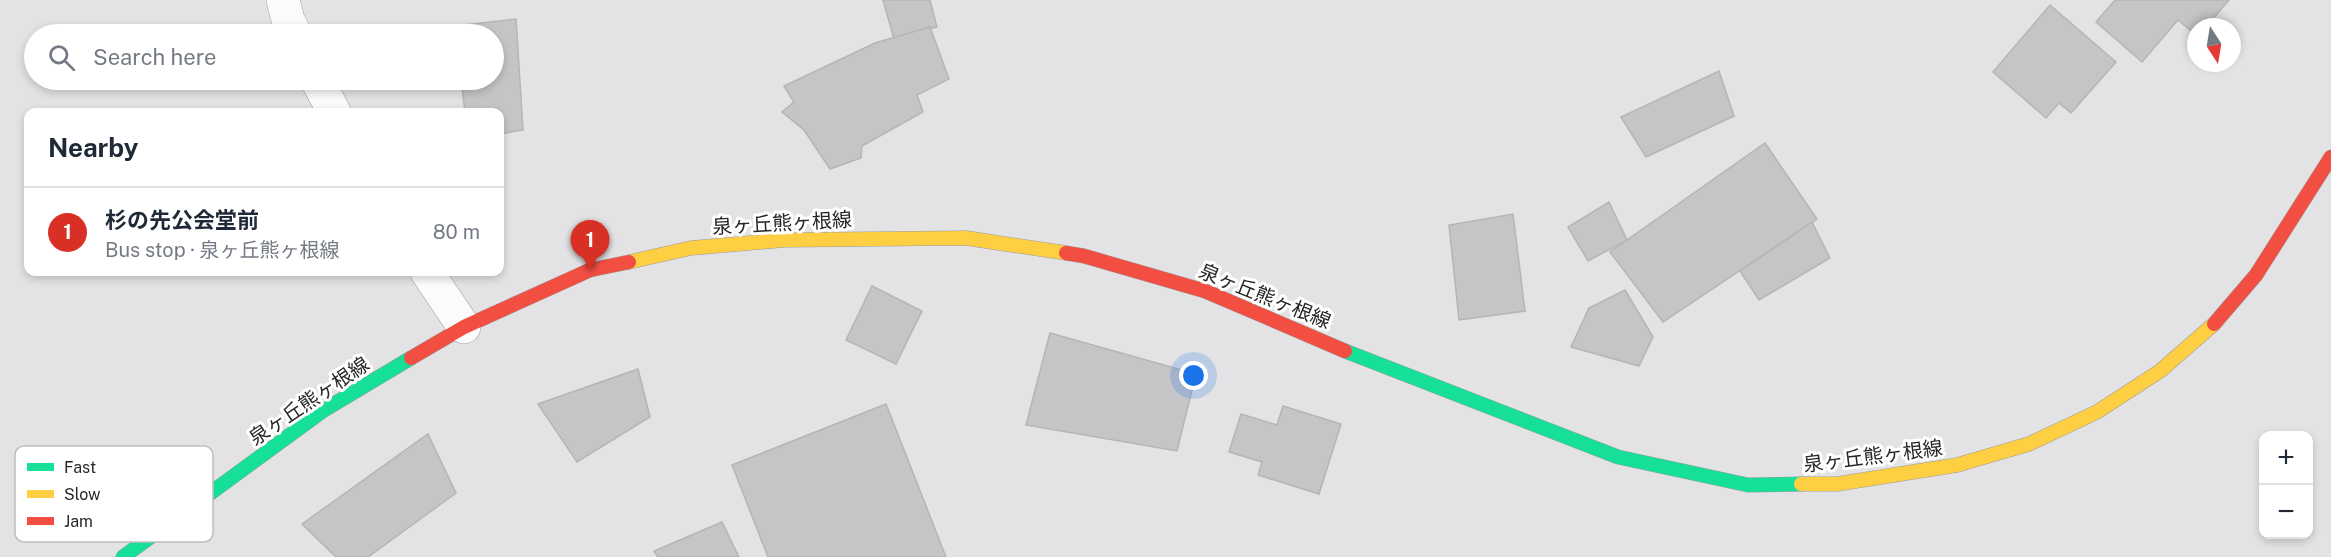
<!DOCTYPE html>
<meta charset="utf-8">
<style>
body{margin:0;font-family:"Public Sans","Noto Sans JP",sans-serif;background:#f6f6f7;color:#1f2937}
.controls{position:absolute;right:18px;bottom:18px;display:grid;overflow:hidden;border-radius:12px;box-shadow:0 3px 9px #0003}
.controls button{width:54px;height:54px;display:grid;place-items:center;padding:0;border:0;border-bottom:2px solid #e0e1e3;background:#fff;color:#1f2937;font:30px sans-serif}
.compass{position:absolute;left:2187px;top:18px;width:54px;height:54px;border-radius:50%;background:#fff;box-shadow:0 3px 9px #0003;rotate:168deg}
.you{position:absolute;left:1194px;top:376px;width:21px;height:21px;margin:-15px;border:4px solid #fff;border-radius:50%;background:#1a73e8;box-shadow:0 0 0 9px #1a73e833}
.badge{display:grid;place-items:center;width:39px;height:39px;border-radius:50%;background:#d93025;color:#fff;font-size:20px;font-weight:700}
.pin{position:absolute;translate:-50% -50px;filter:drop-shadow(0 2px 3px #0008)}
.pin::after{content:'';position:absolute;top:32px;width:21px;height:18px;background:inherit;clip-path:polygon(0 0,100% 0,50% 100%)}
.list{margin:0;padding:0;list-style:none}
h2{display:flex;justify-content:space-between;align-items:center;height:78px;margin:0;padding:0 24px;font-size:26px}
h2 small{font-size:20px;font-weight:400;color:#747a83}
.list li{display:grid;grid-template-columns:39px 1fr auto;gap:18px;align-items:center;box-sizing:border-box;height:90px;padding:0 24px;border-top:2px solid #e0e1e3}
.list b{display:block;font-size:22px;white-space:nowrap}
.list p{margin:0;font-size:20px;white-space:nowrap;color:#747a83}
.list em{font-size:20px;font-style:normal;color:#747a83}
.icon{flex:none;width:33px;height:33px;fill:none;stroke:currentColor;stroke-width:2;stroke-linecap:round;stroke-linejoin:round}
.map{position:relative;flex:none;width:2331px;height:557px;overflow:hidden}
.search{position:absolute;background:#fff;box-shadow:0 3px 9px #0003;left:24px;top:24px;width:480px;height:66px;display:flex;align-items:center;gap:15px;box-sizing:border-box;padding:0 21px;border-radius:33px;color:#747a83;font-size:22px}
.panel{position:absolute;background:#fff;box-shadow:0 3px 9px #0003;left:24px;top:108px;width:480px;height:168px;border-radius:12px}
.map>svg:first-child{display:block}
.building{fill:#c5c5c7;stroke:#b5b5b7;stroke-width:1.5}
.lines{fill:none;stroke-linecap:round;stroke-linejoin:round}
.street-casing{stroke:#9b9b9c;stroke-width:34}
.fast-casing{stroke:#9b9b9c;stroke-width:15}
.slow-casing{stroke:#9b9b9c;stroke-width:15}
.jam-casing{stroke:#9b9b9c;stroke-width:15}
.street{stroke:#fbfbfb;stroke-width:33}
.fast{stroke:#16e098;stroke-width:14}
.slow{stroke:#ffcf43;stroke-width:14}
.jam{stroke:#f24e42;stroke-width:14}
.labels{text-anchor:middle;stroke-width:6;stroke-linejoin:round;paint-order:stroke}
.street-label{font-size:20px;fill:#272729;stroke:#fff}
.key{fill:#fff;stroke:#bebebf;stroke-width:1.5}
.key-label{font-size:16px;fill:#272729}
</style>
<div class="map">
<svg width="2331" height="557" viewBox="0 0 2331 557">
<rect width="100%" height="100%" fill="#e3e3e5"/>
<g class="building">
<polygon points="883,0 930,0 937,27 894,39"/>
<polygon points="2115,0 2229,0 2206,27 2196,27 2196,35 2178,20 2142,62 2096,22"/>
<polygon points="2050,5 2116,62 2071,113 2059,103 2046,118 1993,72"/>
<polygon points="516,19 523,130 500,134 500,112 465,112 461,80 494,80 494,34 456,34 455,26"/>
<polygon points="930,27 949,79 917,95 923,112 862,146 861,158 830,169 804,130 782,112 794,102 784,86 875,43"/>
<polygon points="1719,71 1734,116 1646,157 1621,117"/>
<polygon points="1765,143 1817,219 1663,322 1610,252"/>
<polygon points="1609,202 1627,240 1588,261 1568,227"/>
<polygon points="1513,214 1525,311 1459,320 1449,225"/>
<polygon points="1812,222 1830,258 1759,300 1740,271"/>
<polygon points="872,286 922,311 896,364 846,340"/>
<polygon points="1625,290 1653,337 1639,366 1571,347 1589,308"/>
<polygon points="1050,333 1196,374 1177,451 1026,425"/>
<polygon points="638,369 650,417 577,462 538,404"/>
<polygon points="886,404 946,557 768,557 732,465"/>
<polygon points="1283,406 1341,424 1319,494 1258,475 1262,462 1229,452 1241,414 1277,425"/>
<polygon points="428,434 456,493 368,557 336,557 302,524"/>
<polygon points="722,522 739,557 658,557 654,551"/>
</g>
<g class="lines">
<g class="street-casing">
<g id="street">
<polyline points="283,0 288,20 295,34"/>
<polyline points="317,80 334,112"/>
<polyline points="427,272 464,327"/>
</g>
</g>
<g class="fast-casing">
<g id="fast">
<polyline points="1345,351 1618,457 1748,485 1801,484"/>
<polyline points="123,557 324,410 411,358"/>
</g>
</g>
<g class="slow-casing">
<g id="slow">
<polyline points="629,262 691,248 784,240 966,238 1066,253"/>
<polyline points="1801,484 1837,484 1957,465 2029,444 2097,412 2160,371 2214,324"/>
</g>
</g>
<g class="jam-casing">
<g id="jam">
<polyline points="1066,253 1084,256 1205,291 1345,351"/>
<polyline points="2214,324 2256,275 2331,157"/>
<polyline points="411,358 464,327 590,270 629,262"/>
</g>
</g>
<use href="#street" class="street"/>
<use href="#fast" class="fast"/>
<use href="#slow" class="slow"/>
<use href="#jam" class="jam"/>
</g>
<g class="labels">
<g class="street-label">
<text transform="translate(782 223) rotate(-3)" y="7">泉ヶ丘熊ヶ根線</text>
<text transform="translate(1265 296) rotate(22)" y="7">泉ヶ丘熊ヶ根線</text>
<text transform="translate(309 401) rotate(-34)" y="7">泉ヶ丘熊ヶ根線</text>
<text transform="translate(1873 456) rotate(-7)" y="7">泉ヶ丘熊ヶ根線</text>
</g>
</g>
<rect x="15" y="446" width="198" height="96" rx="9" class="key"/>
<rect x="27" y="463" width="27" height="8" fill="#16e098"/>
<rect x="27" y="490" width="27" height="8" fill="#ffcf43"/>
<rect x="27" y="517" width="27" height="8" fill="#f24e42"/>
<g class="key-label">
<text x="64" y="473">Fast</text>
<text x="64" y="500">Slow</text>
<text x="64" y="527">Jam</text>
</g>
</svg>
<div class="controls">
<button>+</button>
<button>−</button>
</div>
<svg class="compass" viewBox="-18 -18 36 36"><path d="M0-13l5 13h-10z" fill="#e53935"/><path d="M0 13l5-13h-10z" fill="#747a83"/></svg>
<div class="you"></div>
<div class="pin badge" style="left:590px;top:270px">1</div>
<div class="search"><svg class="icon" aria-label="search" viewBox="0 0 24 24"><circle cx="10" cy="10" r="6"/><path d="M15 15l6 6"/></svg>Search here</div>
<section class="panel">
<h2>Nearby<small></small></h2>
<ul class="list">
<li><span class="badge">1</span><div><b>杉の先公会堂前</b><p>Bus stop · 泉ヶ丘熊ヶ根線</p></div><em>80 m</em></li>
</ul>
</section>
</div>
